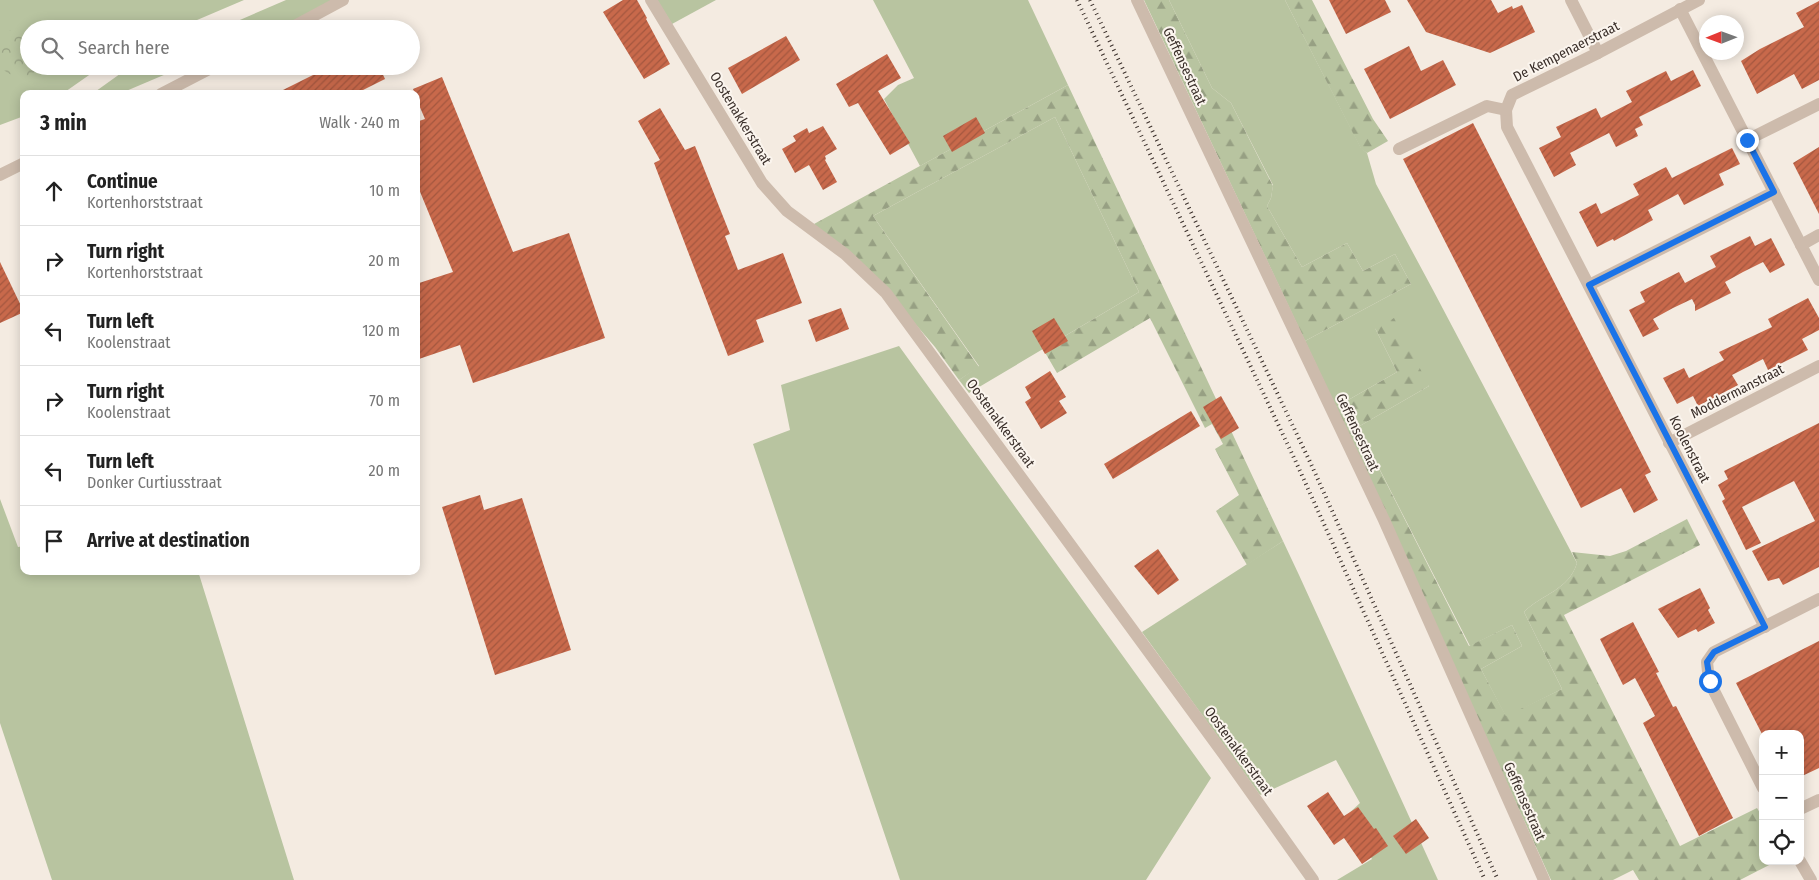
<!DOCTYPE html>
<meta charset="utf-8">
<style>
body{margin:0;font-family:"Fira Sans Condensed",sans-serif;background:#f6f6f6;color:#222}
.controls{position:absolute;right:15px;bottom:15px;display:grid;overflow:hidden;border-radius:10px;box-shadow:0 2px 12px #0003}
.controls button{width:45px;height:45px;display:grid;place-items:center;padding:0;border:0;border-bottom:1px solid #e0e0e0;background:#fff;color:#222;font:25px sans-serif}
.compass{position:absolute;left:1699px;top:15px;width:45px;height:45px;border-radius:50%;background:#fff;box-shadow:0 2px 12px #0003;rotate:269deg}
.stop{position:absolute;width:15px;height:15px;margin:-11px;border:4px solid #1a73e8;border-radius:50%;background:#fff}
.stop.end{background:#1a73e8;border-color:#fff;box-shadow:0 1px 5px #0008}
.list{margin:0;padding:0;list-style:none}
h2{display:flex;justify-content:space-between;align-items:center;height:65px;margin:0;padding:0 20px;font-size:21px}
h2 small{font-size:16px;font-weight:400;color:#767676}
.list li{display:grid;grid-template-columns:32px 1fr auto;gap:15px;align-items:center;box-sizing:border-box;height:70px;padding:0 20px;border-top:1px solid #e0e0e0}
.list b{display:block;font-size:19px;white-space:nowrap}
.list p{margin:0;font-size:16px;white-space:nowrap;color:#767676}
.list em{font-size:16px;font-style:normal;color:#767676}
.icon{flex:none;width:28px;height:28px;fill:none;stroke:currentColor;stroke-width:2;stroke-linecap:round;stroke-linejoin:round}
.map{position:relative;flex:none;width:1819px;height:880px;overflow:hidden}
.search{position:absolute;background:#fff;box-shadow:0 2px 12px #0003;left:20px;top:20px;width:400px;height:55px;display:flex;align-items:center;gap:12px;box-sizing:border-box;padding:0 18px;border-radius:28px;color:#767676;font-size:19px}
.panel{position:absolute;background:#fff;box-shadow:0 2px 12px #0003;left:20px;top:90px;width:400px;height:485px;border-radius:10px}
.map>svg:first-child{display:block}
.grass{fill:#b8c4a0}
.forest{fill:url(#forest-firs)}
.park{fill:url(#park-crowns)}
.building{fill:url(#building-hatch)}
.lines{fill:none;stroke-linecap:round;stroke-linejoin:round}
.minor{stroke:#cdbbac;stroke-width:12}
.tertiary{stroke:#cdbbac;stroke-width:12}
.rail{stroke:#3b302b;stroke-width:4;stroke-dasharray:1 4;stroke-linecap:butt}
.route{stroke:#1a73e8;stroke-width:6}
.labels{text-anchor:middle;stroke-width:4;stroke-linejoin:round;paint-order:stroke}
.street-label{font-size:14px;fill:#3b302b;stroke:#fbf5ee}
</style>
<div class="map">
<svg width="1819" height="880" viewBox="0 0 1819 880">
<defs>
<pattern id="forest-firs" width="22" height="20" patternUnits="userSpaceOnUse" patternTransform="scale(1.25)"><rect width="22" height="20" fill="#b8c4a0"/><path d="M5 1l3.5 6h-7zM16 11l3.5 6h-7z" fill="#97a083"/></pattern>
<pattern id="park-crowns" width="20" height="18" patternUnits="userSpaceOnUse" patternTransform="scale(1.25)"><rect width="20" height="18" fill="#b8c4a0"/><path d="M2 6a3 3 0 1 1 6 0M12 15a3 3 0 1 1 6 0" fill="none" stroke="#97a083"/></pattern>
<pattern id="building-hatch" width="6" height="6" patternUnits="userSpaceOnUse" patternTransform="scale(1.25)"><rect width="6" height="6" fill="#c8694b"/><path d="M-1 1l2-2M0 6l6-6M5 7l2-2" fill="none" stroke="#a4573f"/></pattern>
</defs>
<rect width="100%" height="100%" fill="#f4ebe1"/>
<g class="grass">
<polygon points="0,0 244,0 176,29 29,29 29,66 102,66 62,94 24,94 24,116 0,125"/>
<polygon points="286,0 334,0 307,16 276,29 219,29"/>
<polygon points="657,0 716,0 672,24"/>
<polygon points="873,0 1028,0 1068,85 920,166 884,99 898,85 914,78"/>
<path d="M1169 0H1285L1361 148 1367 153 1376 184 1433 290 1577 563C1569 590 1542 594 1524 612L1562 689 1506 717 1481 669 1522 646 1512 625 1470 646 1358 427 1429 386 1375 328 1397 372 1336 407 1305 341 1411 284 1395 254 1363 271 1347 243 1302 267 1267 206 1271 198 1273 185 1231 103 1212 88Z"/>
<polygon points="131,66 185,66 119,94 92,94"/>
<polygon points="1055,117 1139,292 969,393 959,380 979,366 873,216"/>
<polygon points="899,346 1211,778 1146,880 900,880 753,444 790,430 781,385"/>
<polygon points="0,499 18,547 24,546 24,571 198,571 294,880 52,880 0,723"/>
<polygon points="1283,541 1299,575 1438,880 1337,880 1372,859 1346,816 1360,803 1336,760 1260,795 1142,632"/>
</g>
<g class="forest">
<polygon points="1144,0 1169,0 1212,88 1231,103 1273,186 1271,198 1267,206 1302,267 1347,243 1363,271 1395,254 1411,284 1305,341"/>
<polygon points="1285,0 1312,0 1373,119 1388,141 1367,153 1361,149"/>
<polygon points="1068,85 1283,541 1247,565 1216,511 1239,495 1215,449 1223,444 1212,424 1205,428 1150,318 1057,373 1043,349 1139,292 1055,117 873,216 979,367 959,380 935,347 887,291 814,224"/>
<path d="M1394 318 1429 386 1358 427 1469 646 1512 625 1522 646 1481 669 1506 716 1562 689 1524 612C1542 594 1569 590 1577 563L1572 552 1610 556 1626 551 1687 519 1700 545 1564 615 1680 846 1757 808 1763 818V861H1777L1740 880H1639L1633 870 1613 880H1551L1336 407 1397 372 1375 328Z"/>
</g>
<path class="park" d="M20 27 30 29 29 66H40C30 81 10 79 0 66V37L5 32Z"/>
<g class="building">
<polygon points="623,0 637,0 647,18 646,19 670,64 644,79 603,12"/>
<polygon points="1329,0 1385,0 1391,12 1346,34"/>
<polygon points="1407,0 1491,0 1498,13 1512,6 1513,9 1522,5 1535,32 1490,53 1426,32"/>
<polygon points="1819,1 1819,80 1802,89 1794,74 1757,94 1741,61 1760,49 1804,27 1796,13"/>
<polygon points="786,36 800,60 742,94 728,68"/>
<polygon points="1409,46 1421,71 1443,60 1456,85 1390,119 1364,69"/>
<polygon points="887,54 901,78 878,91 910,143 890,155 858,103 849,107 836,84"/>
<polygon points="331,66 379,66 385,79 355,94 275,94"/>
<polygon points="1693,70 1701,86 1639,117 1643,125 1635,129 1638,136 1616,147 1609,133 1570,153 1576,165 1554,177 1539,148 1561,137 1556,127 1596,108 1601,118 1632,102 1626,91 1666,71 1671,81"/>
<polygon points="442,77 513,252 569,233 605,338 473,383 460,345 416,360 416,284 453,272 416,182 416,122 425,119 416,98 416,94 415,94 413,89"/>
<polygon points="660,108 685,150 695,146 730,234 725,236 738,270 783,253 802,303 756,320 764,342 728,356 654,163 660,160 638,121"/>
<polygon points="976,117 985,133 952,152 943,136"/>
<polygon points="1473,123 1651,472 1645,475 1658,500 1634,513 1621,488 1581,508 1403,159"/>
<polygon points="823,126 837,149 825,156 826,159 825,160 837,182 823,190 809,165 795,173 782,149 796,141 793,136 807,128 809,133"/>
<polygon points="1819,147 1819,214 1793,163"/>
<polygon points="1732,148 1740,164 1719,174 1724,185 1684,205 1678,194 1648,210 1653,220 1614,241 1613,239 1597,247 1579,212 1596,203 1601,214 1639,195 1633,184 1666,167 1672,178"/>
<polygon points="1750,236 1755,246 1771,238 1785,265 1770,273 1763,262 1743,272 1725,282 1731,293 1695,311 1695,305 1692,299 1673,308 1653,319 1659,329 1643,337 1629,310 1645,302 1640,292 1679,272 1685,283 1700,275 1716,267 1710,256"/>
<polygon points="0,262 24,312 0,323"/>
<polygon points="1808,298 1819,318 1819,330 1802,339 1808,350 1768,370 1763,359 1732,375 1738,385 1698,406 1693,396 1677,404 1663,378 1684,368 1689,378 1724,360 1719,352 1772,327 1768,319"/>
<polygon points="841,308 849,329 816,342 808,320"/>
<polygon points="1054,318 1068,341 1045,354 1032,331"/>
<polygon points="1050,371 1066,397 1059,401 1067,413 1041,429 1025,402 1031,398 1025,387"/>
<polygon points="1221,396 1239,428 1221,439 1203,407"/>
<polygon points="1191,411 1200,426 1113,479 1104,464"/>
<polygon points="1819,423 1819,567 1783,585 1779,578 1768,581 1752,551 1815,521 1794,481 1742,507 1761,543 1746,550 1722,501 1725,499 1718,485 1728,479 1724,471"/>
<polygon points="480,495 484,510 522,498 571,650 495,675 442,507"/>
<polygon points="1158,549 1179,580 1158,595 1134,566"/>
<polygon points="1700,588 1710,608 1708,610 1715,623 1698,632 1696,629 1678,638 1658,609"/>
<polygon points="1633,622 1659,672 1656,673 1673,707 1676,706 1733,818 1699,836 1643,723 1655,716 1635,678 1623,685 1600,639"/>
<polygon points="1819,641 1819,768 1800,777 1800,734 1762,734 1736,683"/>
<polygon points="1328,792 1344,816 1358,807 1374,829 1376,828 1388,846 1362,864 1344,838 1334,845 1307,806"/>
<polygon points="1416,819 1429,838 1406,854 1393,836"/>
</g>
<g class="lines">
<g class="minor">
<polyline points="651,0 762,183 787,211 845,254 886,293 1225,756 1313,880"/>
<polyline points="1137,0 1384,520 1544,880"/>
<polyline points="1571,0 1598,53"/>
<polyline points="1680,9 1819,280"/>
<polyline points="1506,110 1507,127 1765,627"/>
<polyline points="1747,140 1819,104"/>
<polyline points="1399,149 1487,106 1506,110 1512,95 1598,53 1699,0"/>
<polyline points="1801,245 1819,235"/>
<polyline points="1589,285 1774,192"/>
<polyline points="1669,443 1819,366"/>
<polyline points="1763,788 1709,681 1707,662 1714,652 1819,599"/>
<polyline points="1800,809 1819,800"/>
<polyline points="1800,861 1811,880"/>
</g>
<g class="tertiary">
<polyline points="289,29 343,0"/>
<polyline points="161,94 215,66"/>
<polyline points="0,175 24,163"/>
</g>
<g class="rail">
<polyline points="1077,0 1295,460 1485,880"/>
<polyline points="1090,0 1311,464 1498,880"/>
</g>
</g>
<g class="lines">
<polyline class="route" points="1710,681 1707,662 1714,652 1765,627 1589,285 1774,192 1747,140"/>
</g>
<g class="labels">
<g class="street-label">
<text transform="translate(1566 51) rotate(-27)" y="5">De Kempenaerstraat</text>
<text transform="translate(1185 66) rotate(65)" y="5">Geffensestraat</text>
<text transform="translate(741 118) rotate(59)" y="5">Oostenakkerstraat</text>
<text transform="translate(1737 391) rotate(-27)" y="5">Moddermanstraat</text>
<text transform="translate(1001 423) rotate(54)" y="5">Oostenakkerstraat</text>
<text transform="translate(1358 432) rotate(65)" y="5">Geffensestraat</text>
<text transform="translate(1690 449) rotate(63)" y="5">Koolenstraat</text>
<text transform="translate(1239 751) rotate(54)" y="5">Oostenakkerstraat</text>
<text transform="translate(1525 801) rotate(66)" y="5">Geffensestraat</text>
</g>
</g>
</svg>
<div class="controls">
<button>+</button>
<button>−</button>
<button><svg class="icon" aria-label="locate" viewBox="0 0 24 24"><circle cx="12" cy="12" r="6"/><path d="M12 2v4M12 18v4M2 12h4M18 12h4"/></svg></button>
</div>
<svg class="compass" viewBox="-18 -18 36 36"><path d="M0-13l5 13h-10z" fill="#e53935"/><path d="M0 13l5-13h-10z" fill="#767676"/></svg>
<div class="stop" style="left:1710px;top:681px"></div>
<div class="stop end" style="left:1747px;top:140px"></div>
<div class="search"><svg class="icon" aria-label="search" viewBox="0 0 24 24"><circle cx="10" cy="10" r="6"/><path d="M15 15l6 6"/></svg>Search here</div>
<section class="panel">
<h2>3 min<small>Walk · 240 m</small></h2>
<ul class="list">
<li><svg class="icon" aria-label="ahead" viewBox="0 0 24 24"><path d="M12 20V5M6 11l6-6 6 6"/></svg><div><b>Continue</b><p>Kortenhorststraat</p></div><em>10 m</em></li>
<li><svg class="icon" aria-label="right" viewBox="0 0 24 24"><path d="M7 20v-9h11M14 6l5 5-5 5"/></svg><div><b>Turn right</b><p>Kortenhorststraat</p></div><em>20 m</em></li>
<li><svg class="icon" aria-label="left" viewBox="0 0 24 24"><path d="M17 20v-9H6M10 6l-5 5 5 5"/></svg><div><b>Turn left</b><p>Koolenstraat</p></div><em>120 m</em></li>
<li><svg class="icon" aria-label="right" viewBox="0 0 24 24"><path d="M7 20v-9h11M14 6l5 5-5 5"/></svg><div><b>Turn right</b><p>Koolenstraat</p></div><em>70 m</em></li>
<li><svg class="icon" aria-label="left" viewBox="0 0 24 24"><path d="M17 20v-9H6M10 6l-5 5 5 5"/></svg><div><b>Turn left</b><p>Donker Curtiusstraat</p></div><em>20 m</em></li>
<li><svg class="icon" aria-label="arrive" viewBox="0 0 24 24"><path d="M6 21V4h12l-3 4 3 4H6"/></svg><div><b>Arrive at destination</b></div></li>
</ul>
</section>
</div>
